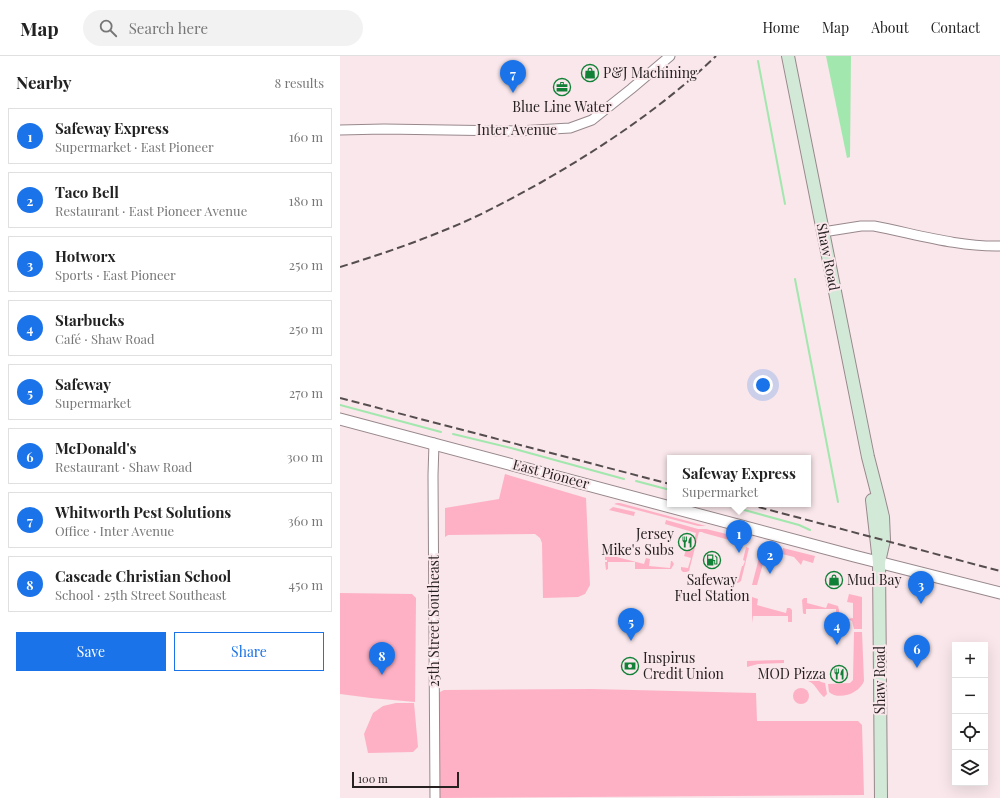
<!DOCTYPE html>
<meta charset="utf-8">
<style>
body{margin:0;font-family:"Playfair Display",serif;background:#f2f2f2;color:#222}
.controls{position:absolute;right:12px;bottom:12px;display:grid;overflow:hidden;border-radius:0px;box-shadow:0 4px 16px #0002}
.controls button{width:36px;height:36px;display:grid;place-items:center;padding:0;border:0;border-bottom:1px solid #e0e0e0;background:#fff;color:#222;font:20px sans-serif}
.scale{position:absolute;left:12px;bottom:10px;width:107px;box-sizing:border-box;padding-left:4px;border:2px solid #272122;border-top:0;font-size:11px;line-height:14px;white-space:nowrap;color:#272122;-webkit-text-stroke:3px #f9e7eb;paint-order:stroke}
.you{position:absolute;left:423px;top:329px;width:14px;height:14px;margin:-10px;border:3px solid #fff;border-radius:50%;background:#1a73e8;box-shadow:0 0 0 6px #1a73e833}
.badge{display:grid;place-items:center;width:26px;height:26px;border-radius:50%;background:#1a73e8;color:#fff;font-size:13px;font-weight:700}
.pin{position:absolute;translate:-50% -33px;filter:drop-shadow(0 1px 2px #0008)}
.pin::after{content:'';position:absolute;top:21px;width:14px;height:12px;background:inherit;clip-path:polygon(0 0,100% 0,50% 100%)}
.popup{position:absolute;left:327px;top:399px;width:144px;height:52px;box-sizing:border-box;display:grid;place-content:center;border-radius:0px;background:#fff;filter:drop-shadow(0 1px 3px #0005);font-size:13px;white-space:nowrap;color:#767676}
.popup b{font-size:15px;color:#222}
.popup::after{content:'';position:absolute;left:50%;top:100%;margin-left:-8px;border:8px solid transparent;border-top-color:#fff}
.list{margin:0;padding:0;list-style:none}
h2{display:flex;justify-content:space-between;align-items:center;height:52px;margin:0;padding:0 16px;font-size:17px}
h2 small{font-size:13px;font-weight:400;color:#767676}
.list li{display:grid;grid-template-columns:26px 1fr auto;gap:12px;align-items:center;box-sizing:border-box;height:56px;margin:0 8px 8px;padding:0 8px;border:1px solid #e0e0e0;border-radius:0px}
.list b{display:block;font-size:15px;white-space:nowrap}
.list p{margin:0;font-size:13px;white-space:nowrap;color:#767676}
.list em{font-size:13px;font-style:normal;color:#767676}
.actions{display:flex;gap:8px;padding:12px 16px}
.actions a{flex:1;padding:9px 0;border:1px solid #1a73e8;border-radius:0px;text-align:center;font-size:14px;color:#1a73e8}
.actions .main{background:#1a73e8;color:#fff}
.icon{flex:none;width:22px;height:22px;fill:none;stroke:currentColor;stroke-width:2;stroke-linecap:round;stroke-linejoin:round}
.map{position:relative;flex:none;width:660px;height:742px;overflow:hidden}
header{display:flex;align-items:center;gap:24px;box-sizing:border-box;height:56px;padding:0 20px;background:#fff;border-bottom:1px solid #e0e0e0}
header strong{font-size:19px}
nav{display:flex;gap:22px;margin-inline-start:auto;font-size:14px}
.search{width:280px;height:36px;background:#f2f2f2;display:flex;align-items:center;gap:10px;box-sizing:border-box;padding:0 14px;border-radius:22px;color:#767676;font-size:15px}
main{display:flex}
aside{flex:1;background:#fff}
.map>svg:first-child{display:block}
.green{fill:#feb1c5}
.water{fill:#a2e7ad}
.lines{fill:none;stroke-linecap:round;stroke-linejoin:round}
.stream{stroke:#a2e7ad;stroke-width:2}
.minor-casing{stroke:#98888c;stroke-width:11}
.tertiary-casing{stroke:#98888c;stroke-width:13}
.secondary-casing{stroke:#98888c;stroke-width:14}
.minor{stroke:#fff;stroke-width:9}
.tertiary{stroke:#fff;stroke-width:11}
.secondary{stroke:#d3e9d7;stroke-width:12}
.rail{stroke:#554d4e;stroke-width:2;stroke-dasharray:8 4;stroke-linecap:butt}
.labels{text-anchor:middle;stroke-width:4;stroke-linejoin:round;paint-order:stroke}
.poi-label{font-size:14px;fill:#272122;stroke:#f9e7eb;text-anchor:start}
.street-label{font-size:14px;fill:#272122;stroke:#f9e7eb}
</style>
<header>
<strong>Map</strong>
<div class="search"><svg class="icon" aria-label="search" viewBox="0 0 24 24"><circle cx="10" cy="10" r="6"/><path d="M15 15l6 6"/></svg>Search here</div>
<nav><a>Home</a><a>Map</a><a>About</a><a>Contact</a></nav>
</header>
<main>
<aside>
<h2>Nearby<small>8 results</small></h2>
<ul class="list">
<li><span class="badge">1</span><div><b>Safeway Express</b><p>Supermarket · East Pioneer</p></div><em>160 m</em></li>
<li><span class="badge">2</span><div><b>Taco Bell</b><p>Restaurant · East Pioneer Avenue</p></div><em>180 m</em></li>
<li><span class="badge">3</span><div><b>Hotworx</b><p>Sports · East Pioneer</p></div><em>250 m</em></li>
<li><span class="badge">4</span><div><b>Starbucks</b><p>Café · Shaw Road</p></div><em>250 m</em></li>
<li><span class="badge">5</span><div><b>Safeway</b><p>Supermarket</p></div><em>270 m</em></li>
<li><span class="badge">6</span><div><b>McDonald's</b><p>Restaurant · Shaw Road</p></div><em>300 m</em></li>
<li><span class="badge">7</span><div><b>Whitworth Pest Solutions</b><p>Office · Inter Avenue</p></div><em>360 m</em></li>
<li><span class="badge">8</span><div><b>Cascade Christian School</b><p>School · 25th Street Southeast</p></div><em>450 m</em></li>
</ul>
<div class="actions"><a class="main">Save</a><a>Share</a></div>
</aside>
<div class="map">
<svg width="660" height="742" viewBox="0 0 660 742">
<rect width="100%" height="100%" fill="#f9e7eb"/>
<g class="green">
<polygon points="165,418 246,442 250,529 245,538 238,541 203,542 202,487 200,482 195,478 108,479 105,481 105,452 159,443"/>
<polygon points="277,447 280,447 366,470 358,470 274,448"/>
<polygon points="273,451 295,456 294,460 269,454"/>
<polygon points="326,464 358,473 366,473 403,482 406,487 404,488 364,477 362,476 359,476 349,515 346,516 343,516 341,514 341,511 348,512 351,502 344,500 346,494 351,495 356,477 325,468"/>
<polygon points="428,489 441,492 439,497 429,495 426,497 417,529 412,529 421,494"/>
<polygon points="406,491 409,492 401,525 398,527 390,525 390,523 398,525 402,510 403,510 405,505 403,504"/>
<polygon points="443,492 475,500 473,507 463,504 461,509 454,501 442,498"/>
<polygon points="265,498 304,508 306,502 310,503 309,510 330,512 331,505 332,505 334,508 331,513 295,513 295,506 268,506 268,513 266,514 265,506 267,506 267,504 265,504"/>
<polygon points="0,537 72,538 76,542 75,646 31,642 0,638"/>
<polygon points="509,538 522,541 522,573 514,573 512,565 507,563 513,562 513,547 507,546"/>
<polygon points="412,541 418,543 417,549 446,557 447,552 450,552 452,554 452,566 448,566 448,560 413,560 412,567"/>
<polygon points="464,542 467,542 467,547 486,552 488,547 498,550 499,554 499,558 496,559 496,553 466,553 466,558 464,558 463,557 462,544"/>
<path d="M514 576H522L524 625C520 637 499 645 489 636L488 628 510 627 513 624Z"/>
<polygon points="444,604 444,607 418,608 407,611 407,605"/>
<path d="M465 616C476 616 473 620 481 626L485 627 487 638 484 641C479 637 477 632 473 628 469 624 465 626 463 620Z"/>
<circle cx="461" cy="640" r="8"/>
<polygon points="252,633 416,637 417,665 518,665 522,669 524,739 98,742 98,638 100,636 104,634"/>
<polygon points="56,647 74,647 78,691 73,696 28,697 24,678 33,657 43,650"/>
</g>
<polygon class="water" points="486,0 511,0 510,101 507,102"/>
<g class="lines">
<g class="stream">
<polyline points="418,5 445,148"/>
<polyline points="455,223 498,446"/>
<polyline points="0,349 101,376"/>
<polyline points="113,378 171,392 284,423"/>
<polyline points="296,425 330,434"/>
<polyline points="386,449 459,469 470,474"/>
</g>
<g class="minor-casing">
<g id="minor">
<polyline points="0,74 44,73 178,75 230,72 252,64 291,33 330,0"/>
<path d="M483 176 521 170H534C576 178 618 191 660 190"/>
<polyline points="94,387 93,419 95,742"/>
</g>
</g>
<g class="tertiary-casing">
<polyline id="tertiary" points="0,363 514,500 660,537"/>
</g>
<g class="secondary-casing">
<g id="secondary">
<polyline points="448,0 528,401 538,440 543,461 544,484 539,506"/>
<polyline points="532,444 539,506 541,742"/>
</g>
</g>
<use href="#minor" class="minor"/>
<use href="#tertiary" class="tertiary"/>
<use href="#secondary" class="secondary"/>
<g class="rail">
<path d="M0 211C36 200 71 188 105 174 138 161 169 144 200 127 263 91 324 50 376 0"/>
<polyline points="0,342 330,428"/>
<polyline points="407,448 660,515"/>
</g>
</g>
<defs>
<g id="shop-ring" transform="scale(0.9)"><circle r="9.5" fill="#f9e7eb" stroke="#128138" stroke-width="1.5"/><path d="M-5-2.5h2.3a2.7 3.5 0 0 1 5.4 0H5L5.5 6h-11ZM-1.5-2.5h3a1.5 2.3 0 0 0-3 0Z" fill="#128138"/></g>
<g id="office-ring" transform="scale(0.9)"><circle r="9.5" fill="#f9e7eb" stroke="#128138" stroke-width="1.5"/><path d="M-6-3h4V-5.5h4V-3h4V5H-6ZM-1-4.5V-3h2v-1.5ZM-6 0V1H6V0Z" fill="#128138"/></g>
<g id="restaurant-ring" transform="scale(0.9)"><circle r="9.5" fill="#f9e7eb" stroke="#128138" stroke-width="1.5"/><path d="M-5-6h1v4h1v-4h1v4h1v-4h1v5L-1.5 .5V6h-2V.5L-5-1ZM5-6V6H3V1.5H1.5Q1.5-4 5-6Z" fill="#128138"/></g>
<g id="fuel-ring" transform="scale(0.9)"><circle r="9.5" fill="#f9e7eb" stroke="#128138" stroke-width="1.5"/><path d="M-5.5-6h7V0h2V4h1.3V-2.5L3-4.5l.8-.8L6-3V5H2.5V1h-1V6h-7ZM-4.2-4.7v3.2H.2V-4.7Z" fill="#128138"/></g>
<g id="bank-ring" transform="scale(0.9)"><circle r="9.5" fill="#f9e7eb" stroke="#128138" stroke-width="1.5"/><path d="M-6-4H6V4H-6ZM0-2.3a2.3 2.3 0 1 0 0 4.6a2.3 2.3 0 1 0 0-4.6Z" fill="#128138"/></g>
</defs>
<g fill-rule="evenodd">
<use href="#shop-ring" x="250" y="17"/>
<use href="#office-ring" x="222" y="31"/>
<use href="#restaurant-ring" x="347" y="486"/>
<use href="#fuel-ring" x="372" y="504"/>
<use href="#shop-ring" x="494" y="524"/>
<use href="#bank-ring" x="290" y="610"/>
<use href="#restaurant-ring" x="499" y="618"/>
</g>
<g class="labels">
<g class="poi-label">
<text x="263" y="22">P&amp;J Machining</text>
<text x="222" y="56" text-anchor="middle">Blue Line Water</text>
<text x="334" y="483" text-anchor="end">Jersey<tspan x="334" dy="16">Mike's Subs</tspan></text>
<text x="372" y="529" text-anchor="middle">Safeway<tspan x="372" dy="16">Fuel Station</tspan></text>
<text x="507" y="529">Mud Bay</text>
<text x="303" y="607">Inspirus<tspan x="303" dy="16">Credit Union</tspan></text>
<text x="486" y="623" text-anchor="end">MOD Pizza</text>
</g>
<g class="street-label">
<text x="177" y="79">Inter Avenue</text>
<text transform="translate(488 201) rotate(79)" y="5">Shaw Road</text>
<text transform="translate(211 418) rotate(15)" y="5">East Pioneer</text>
<text transform="translate(94 565) rotate(-90)" y="5">25th Street Southeast</text>
<text transform="translate(540 624) rotate(-90)" y="5">Shaw Road</text>
</g>
</g>
</svg>
<div class="controls">
<button>+</button>
<button>−</button>
<button><svg class="icon" aria-label="locate" viewBox="0 0 24 24"><circle cx="12" cy="12" r="6"/><path d="M12 2v4M12 18v4M2 12h4M18 12h4"/></svg></button>
<button><svg class="icon" aria-label="layers" viewBox="0 0 24 24"><path d="M12 4l9 5-9 5-9-5zM3 14l9 5 9-5"/></svg></button>
</div>
<div class="scale">100 m</div>
<div class="you"></div>
<div class="pin badge" style="left:399px;top:497px">1</div>
<div class="popup"><b>Safeway Express</b>Supermarket</div>
<div class="pin badge" style="left:430px;top:518px">2</div>
<div class="pin badge" style="left:581px;top:548px">3</div>
<div class="pin badge" style="left:497px;top:589px">4</div>
<div class="pin badge" style="left:291px;top:585px">5</div>
<div class="pin badge" style="left:577px;top:612px">6</div>
<div class="pin badge" style="left:173px;top:37px">7</div>
<div class="pin badge" style="left:42px;top:619px">8</div>
</div>
</main>
